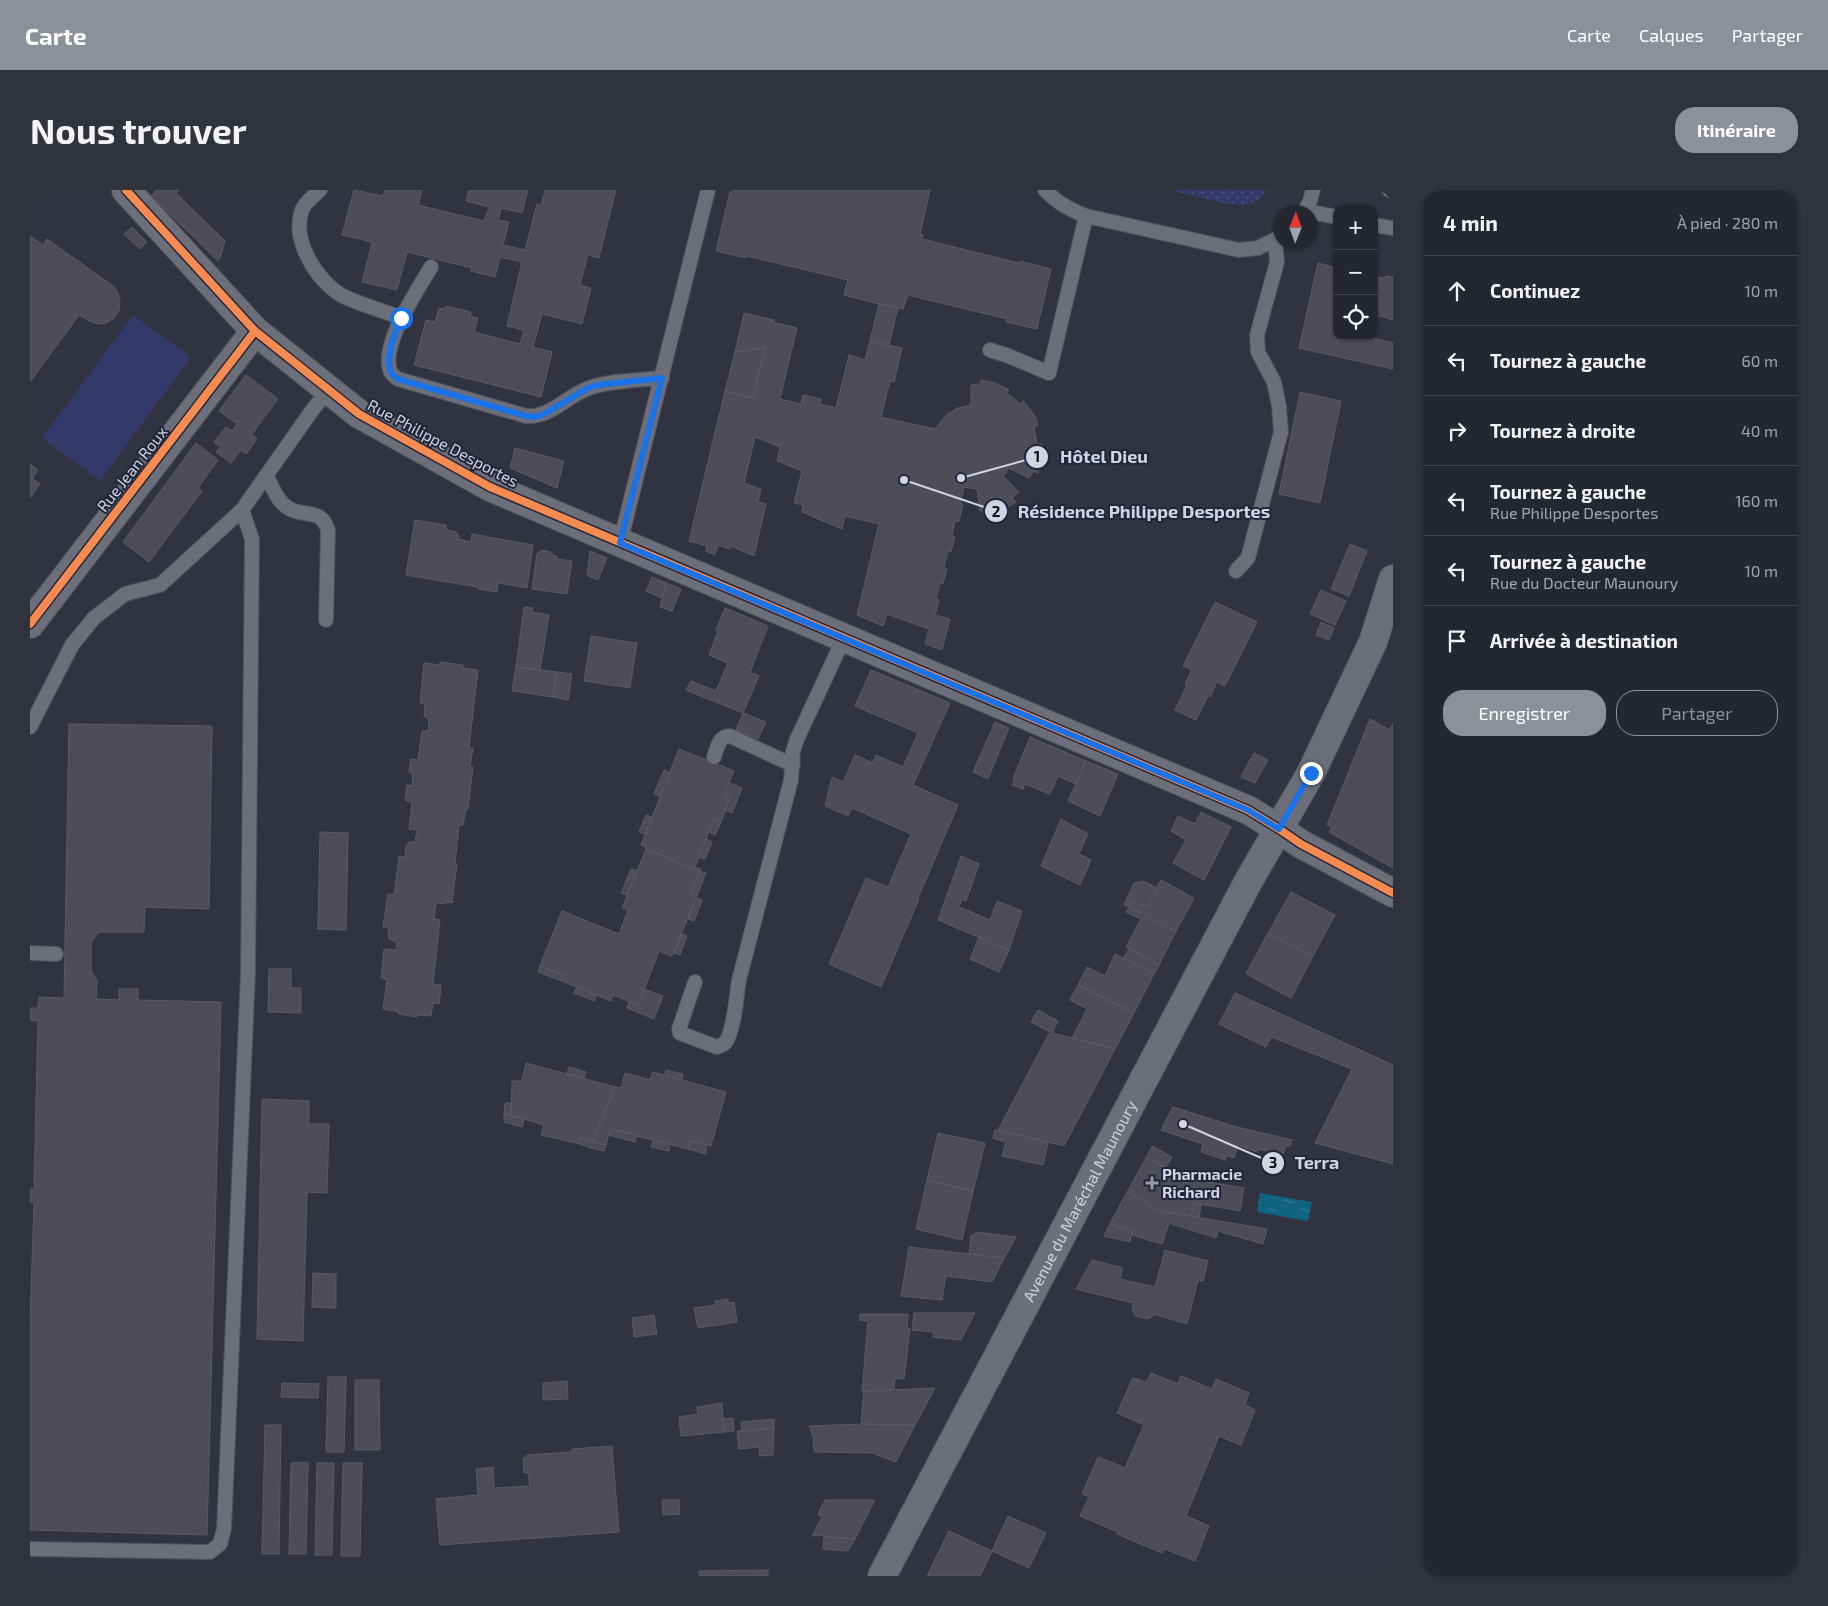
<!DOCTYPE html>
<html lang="fr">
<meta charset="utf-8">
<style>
body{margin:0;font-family:"Exo 2",sans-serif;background:#31333c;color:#f1f3f6}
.controls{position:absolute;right:15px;top:15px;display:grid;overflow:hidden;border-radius:10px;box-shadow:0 1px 4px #0004}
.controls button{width:45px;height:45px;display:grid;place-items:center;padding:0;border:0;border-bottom:1px solid #42444c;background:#252730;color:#f1f3f6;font:25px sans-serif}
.compass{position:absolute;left:1243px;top:15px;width:45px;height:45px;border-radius:50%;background:#252730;box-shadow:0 1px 4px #0004;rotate:1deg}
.stop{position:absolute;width:15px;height:15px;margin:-11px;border:4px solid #1a73e8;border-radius:50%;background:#fff}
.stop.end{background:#1a73e8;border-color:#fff;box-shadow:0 1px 5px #0008}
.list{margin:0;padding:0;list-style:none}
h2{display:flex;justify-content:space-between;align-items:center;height:65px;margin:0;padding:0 20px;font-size:21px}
h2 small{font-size:16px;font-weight:400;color:#a3a5ab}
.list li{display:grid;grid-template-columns:32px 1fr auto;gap:15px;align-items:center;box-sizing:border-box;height:70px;padding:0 20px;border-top:1px solid #42444c}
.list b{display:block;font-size:19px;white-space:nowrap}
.list p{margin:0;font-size:16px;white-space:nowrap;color:#a3a5ab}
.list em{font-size:16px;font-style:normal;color:#a3a5ab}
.actions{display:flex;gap:10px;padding:15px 20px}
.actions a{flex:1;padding:11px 0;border:1px solid #8c9099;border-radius:20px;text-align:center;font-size:18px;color:#8c9099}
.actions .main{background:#8c9099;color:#fff}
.icon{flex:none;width:28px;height:28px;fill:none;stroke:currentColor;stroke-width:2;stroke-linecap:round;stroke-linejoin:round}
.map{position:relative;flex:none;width:1363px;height:1386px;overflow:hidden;border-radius:20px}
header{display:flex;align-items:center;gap:30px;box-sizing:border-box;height:70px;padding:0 25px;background:#8c9099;color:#fff}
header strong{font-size:24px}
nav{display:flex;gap:28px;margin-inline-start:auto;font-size:18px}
.intro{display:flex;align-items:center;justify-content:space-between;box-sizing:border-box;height:120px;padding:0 30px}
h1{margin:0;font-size:35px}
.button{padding:12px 22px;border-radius:20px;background:#8c9099;color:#fff;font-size:18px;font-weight:700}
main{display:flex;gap:30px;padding:0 30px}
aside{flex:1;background:#252730;border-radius:20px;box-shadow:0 1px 4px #0004}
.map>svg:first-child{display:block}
.green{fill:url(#green-dots)}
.pitch{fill:#333a6a}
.water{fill:url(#water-ripples)}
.building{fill:#4e4d57;stroke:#5c5a64}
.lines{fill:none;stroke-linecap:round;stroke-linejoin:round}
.lane-casing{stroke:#4e515b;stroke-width:16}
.street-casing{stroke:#4e515b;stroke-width:30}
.secondary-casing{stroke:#4e515b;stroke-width:30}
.lane{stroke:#6c6f79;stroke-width:14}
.street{stroke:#6c6f79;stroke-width:28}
.secondary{stroke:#6c6f79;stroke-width:28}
.cycleway-casing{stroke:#22263b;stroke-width:11}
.cycleway{stroke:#f68b52;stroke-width:8}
.route{stroke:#1a73e8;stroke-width:6}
.poi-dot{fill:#999ca9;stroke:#22263b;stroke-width:2}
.labels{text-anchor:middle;stroke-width:4;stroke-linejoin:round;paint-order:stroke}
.street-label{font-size:16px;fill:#d1d4e2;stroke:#22263b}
.poi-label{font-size:16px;font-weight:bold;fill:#d1d4e2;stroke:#22263b;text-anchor:start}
.leader{fill:none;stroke:#d1d4e2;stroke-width:2}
.callout-dot{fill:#d1d4e2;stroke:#22263b;stroke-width:2}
.mark-label{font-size:15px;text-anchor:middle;font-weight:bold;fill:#111}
.callout-label{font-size:18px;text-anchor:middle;font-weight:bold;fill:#d1d4e2;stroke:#22263b;stroke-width:4;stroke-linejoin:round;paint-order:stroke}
</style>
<header>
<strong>Carte</strong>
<nav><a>Carte</a><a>Calques</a><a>Partager</a></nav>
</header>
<div class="intro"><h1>Nous trouver</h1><a class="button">Itinéraire</a></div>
<main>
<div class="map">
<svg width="1363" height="1386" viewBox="0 0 1363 1386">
<defs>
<pattern id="green-dots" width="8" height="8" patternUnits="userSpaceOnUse" patternTransform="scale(1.25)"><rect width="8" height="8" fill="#333a6a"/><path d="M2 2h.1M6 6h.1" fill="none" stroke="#50567f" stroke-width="1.8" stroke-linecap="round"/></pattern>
<pattern id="water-ripples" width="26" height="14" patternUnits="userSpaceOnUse" patternTransform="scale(1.25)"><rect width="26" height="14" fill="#106482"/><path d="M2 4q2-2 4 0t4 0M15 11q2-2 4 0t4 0" fill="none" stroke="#327993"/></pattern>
</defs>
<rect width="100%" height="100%" fill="#313440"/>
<path class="green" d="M1141 0H1237C1233 6 1229 10 1222 13 1206 20 1160 4 1141 0Z"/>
<polygon class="pitch" points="103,125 161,167 70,291 12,248"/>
<polygon class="water" points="1230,1003 1282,1012 1278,1031 1227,1022"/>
<g class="building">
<polygon points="126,0 149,0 146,3 195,51 190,68 188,71 121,6"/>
<polygon points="324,0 353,6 355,0 392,0 388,15 454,31 459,17 436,11 439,0 498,0 492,23 471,18 468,30 479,32 473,55 495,60 507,14 511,15 515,0 586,0 569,68 558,65 550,95 561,98 552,134 512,124 503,157 522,162 511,207 384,175 396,130 405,132 409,118 415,119 416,116 441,122 440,126 448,128 444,142 490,154 494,140 477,136 492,72 470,67 465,87 441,81 442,78 377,62 367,100 332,92 342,52 312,45"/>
<polygon points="703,0 900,0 890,44 893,45 892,49 989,73 990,71 1021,79 1007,139 976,132 977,129 878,105 873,119 849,114 814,105 818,90 717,66 716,68 686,61 700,2 702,2"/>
<polygon points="102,37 117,52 110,59 94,44"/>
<polygon points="0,46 13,55 17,49 83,96 87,101 90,111 89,121 83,129 74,134 63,133 49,125 0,192"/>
<polygon points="1288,73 1307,78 1307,129 1304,139 1307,140 1307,146 1335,146 1363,153 1363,179 1269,158"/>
<polygon points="1344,86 1355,88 1356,86 1363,87 1363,130 1344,124"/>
<polygon points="849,114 868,118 859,155 840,151"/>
<polygon points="714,123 744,130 743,132 767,138 750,209 771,214 773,205 791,209 790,214 806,218 819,165 835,170 840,151 872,158 864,192 860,191 851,227 905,239 917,224 928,218 941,215 941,195 950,194 951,190 965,193 979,200 977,203 990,214 993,211 1005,226 1008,235 1004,237 1007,254 1012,254 1012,268 1008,283 1003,281 999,288 979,278 973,286 989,302 982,308 986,312 973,320 961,324 959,320 950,321 947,299 934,297 930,313 933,314 929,331 925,331 922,346 925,347 921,362 918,361 914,377 917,379 913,394 910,393 906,409 909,410 905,425 920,429 912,460 895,454 899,439 857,424 853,436 827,425 849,334 815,326 812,339 772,322 773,315 764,313 772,281 747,271 750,257 725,247 714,293 731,299 728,312 736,314 724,366 701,356 700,359 688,355 685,365 676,361 677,356 659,351 695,201 723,208 735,158 705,162"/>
<polygon points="735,158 723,208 695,201 705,162"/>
<polygon points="216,185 248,209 222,244 227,249 216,264 211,260 201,273 186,262 190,257 184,252 196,237 202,241 207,234 189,221"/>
<polygon points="1270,202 1311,211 1290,313 1249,304"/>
<polygon points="166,253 188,270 168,298 172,301 119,372 93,352"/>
<polygon points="485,258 534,271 527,298 480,278"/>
<polygon points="0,274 8,280 0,291"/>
<polygon points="2,288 10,294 0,308 0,291"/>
<polygon points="385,330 416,335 416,340 426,342 429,346 428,349 441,352 442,344 503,355 497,398 468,393 467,402 448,399 448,397 376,385"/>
<polygon points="1320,354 1337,361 1319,406 1301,399"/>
<polygon points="512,360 521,362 524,366 527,366 526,369 542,371 537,404 502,399 507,364"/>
<polygon points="560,361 577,368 568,390 557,385"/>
<polygon points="622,387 636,393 632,408 616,401"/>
<polygon points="636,393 651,399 642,421 630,417"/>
<polygon points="1291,400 1316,411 1305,435 1280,424"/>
<polygon points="1185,412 1227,432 1195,496 1187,492 1180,507 1178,506 1166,530 1145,520 1157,495 1155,494 1162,480 1153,476"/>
<polygon points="494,417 502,418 502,422 519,425 510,480 486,477"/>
<polygon points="695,418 738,436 720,482 729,486 713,523 656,500 661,491 686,501 698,473 679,465 688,441 686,440"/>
<polygon points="1291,432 1304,438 1299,450 1286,445"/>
<polygon points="561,446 607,453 600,498 554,491"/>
<polygon points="410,472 433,475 433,478 448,480 439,558 443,558 440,576 443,577 438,619 436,619 433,635 429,635 425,673 427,674 422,713 416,712 416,714 406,713 404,729 410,730 403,794 411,795 409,814 403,813 401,826 387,825 387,827 369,824 369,822 353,819 357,790 351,788 354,759 366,760 367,752 359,749 358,738 353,737 358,704 364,705 369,666 375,667 376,656 379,652 385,652 387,640 379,639 382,612 375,610 377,595 382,596 383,583 379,582 381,569 388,570 392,541 398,541 399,529 395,527 394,524 395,514 390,513 394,473 410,475"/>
<polygon points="486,477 527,482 523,507 482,501"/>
<polygon points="841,480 920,513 883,595 928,615 888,708 889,709 851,797 799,774 836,688 858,697 881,644 822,618 818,626 795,616 802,587 813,592 825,565 843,573 846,565 873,577 888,543 825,516"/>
<polygon points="527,482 542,484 538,510 523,507"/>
<polygon points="713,523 736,532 728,549 706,540"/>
<polygon points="1340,529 1360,540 1363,533 1363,678 1299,642 1302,637 1297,635"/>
<polygon points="965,532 979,538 958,589 943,582"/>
<polygon points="39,534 182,536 179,719 115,717 114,742 69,742 61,752 61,781 67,790 66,809 89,810 89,799 108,799 108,810 191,812 177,1345 0,1340 0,1131 4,1012 0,1012 0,999 4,999 8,831 0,830 0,818 8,818 9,807 34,808"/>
<polygon points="1000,547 1056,571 1046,594 1028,586 1020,604 995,594 993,599 982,595 984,590 983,589"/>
<polygon points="649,559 704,581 694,605 700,607 691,632 684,629 665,677 671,679 670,681 616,659 616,657 611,655"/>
<polygon points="1224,563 1238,570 1225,593 1211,587"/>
<polygon points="1056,571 1088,584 1070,626 1038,611"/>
<polygon points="634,580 640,583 630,606 624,604"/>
<polygon points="699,593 712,598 702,623 695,620 700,607 694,605"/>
<polygon points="1171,622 1201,637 1174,690 1143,673 1156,650 1141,641 1148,626 1165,634"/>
<polygon points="616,625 622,627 615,644 609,642"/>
<polygon points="684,629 691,632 685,645 679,642"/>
<polygon points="1031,629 1058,644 1049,664 1061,670 1050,695 1011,676"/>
<polygon points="290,642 318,643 316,740 288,739"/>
<polygon points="676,649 682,652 675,669 669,667"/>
<polygon points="616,659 670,681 661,703 667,706 642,766 629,761 608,815 583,805 581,811 532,791 534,785 510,776 532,721 589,744 598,720 592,718"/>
<polygon points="931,666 949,674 936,711 932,709 929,717 960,730 967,711 992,721 979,760 908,730"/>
<polygon points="601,679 607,681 597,705 591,703"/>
<polygon points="670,681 676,683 667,706 661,703"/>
<polygon points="1131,690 1164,708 1146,741 1099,717 1102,711 1117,717"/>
<polygon points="1113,691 1127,698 1117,717 1102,711 1099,717 1094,715 1104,693"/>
<polygon points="1261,702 1305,725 1283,766 1238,743"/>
<polygon points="666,708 672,710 664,731 658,729"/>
<polygon points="1099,717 1146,741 1129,775 1096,757 1111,729 1096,722"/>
<polygon points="1238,743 1283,766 1261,808 1216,784"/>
<polygon points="652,744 657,746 650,765 644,763"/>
<polygon points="949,747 979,760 969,782 940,769"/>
<polygon points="1099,759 1129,775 1124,784 1093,769"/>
<polygon points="1085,764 1124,784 1104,823 1048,795 1057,777 1075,786"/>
<polygon points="510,776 534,785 532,791 508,782"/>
<polygon points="239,779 261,779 261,798 271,798 271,823 238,822"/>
<polygon points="1048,795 1104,823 1085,859 1042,848 1057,819 1040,810"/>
<polygon points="547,797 566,805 564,811 544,803"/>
<polygon points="614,799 633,806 624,829 597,818 599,812 608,815"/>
<polygon points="1205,803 1363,875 1363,974 1285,953 1322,879 1241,847 1236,857 1189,834"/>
<polygon points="1008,820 1028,831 1022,843 1085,859 1034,956 968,940 1020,842 1001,832"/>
<polygon points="496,873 585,897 563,951 551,948 550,954 511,945 514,935 481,925 482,891 492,891"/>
<polygon points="539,877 556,882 554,888 537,884"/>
<polygon points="636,880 653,884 652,890 635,886"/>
<polygon points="623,882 696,902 681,956 660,950 658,959 580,939 576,955 563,951 585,897 591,898 595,883 620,890"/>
<polygon points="232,909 279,911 279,934 299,934 297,1003 277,1002 273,1151 227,1149"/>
<polygon points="475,913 481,913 481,925 474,924"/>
<polygon points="1143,917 1207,937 1262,950 1260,956 1255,956 1253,965 1228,959 1227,962 1208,955 1204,968 1196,966 1195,970 1171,962 1173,954 1131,940"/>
<polygon points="474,924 494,929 492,937 474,932"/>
<polygon points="580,939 607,945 605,952 579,945"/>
<polygon points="965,940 1018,952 1013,975 972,966 976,952 963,948"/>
<polygon points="908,943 955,953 943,1001 897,990"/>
<polygon points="551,948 563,951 561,958 550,954"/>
<polygon points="623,950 640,954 639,961 621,957"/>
<polygon points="660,950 677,955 675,964 658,959"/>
<polygon points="563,951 576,955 574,961 561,958"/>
<polygon points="1122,956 1142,967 1136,977 1116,968"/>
<polygon points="1116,968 1160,989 1214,998 1210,1021 1164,1013 1161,1026 1129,1021 1097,1002"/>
<polygon points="897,990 943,1001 932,1050 886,1039"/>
<polygon points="1097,1002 1129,1021 1237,1039 1233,1054 1188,1041 1186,1048 1139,1033 1132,1054 1102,1045 1102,1041 1080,1034"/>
<polygon points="1164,1013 1171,1014 1169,1028 1161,1026"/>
<polygon points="1080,1034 1102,1041 1100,1052 1074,1046"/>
<polygon points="947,1042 986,1047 974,1068 939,1064 941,1046"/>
<polygon points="879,1057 939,1064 974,1068 962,1092 916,1086 912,1110 871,1106"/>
<polygon points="1135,1060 1178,1071 1173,1091 1168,1090 1157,1134 1123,1124 1123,1126 1117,1129 1105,1126 1102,1118 1103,1113 1046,1099 1062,1070 1093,1078 1090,1089 1125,1097"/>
<polygon points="283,1083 306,1084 306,1118 282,1117"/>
<polygon points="698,1109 698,1113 704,1112 707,1132 668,1138 664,1118 686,1115 685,1111"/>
<polygon points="884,1123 945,1123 931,1150 903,1147 904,1142 882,1140"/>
<polygon points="830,1124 878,1124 877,1138 880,1139 874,1189 865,1188 864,1200 832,1202 838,1131 830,1130"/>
<polygon points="624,1125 627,1144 604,1147 602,1128"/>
<polygon points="1121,1183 1148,1194 1151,1186 1182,1199 1186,1189 1219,1203 1215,1215 1225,1220 1211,1255 1189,1246 1156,1326 1179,1336 1165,1371 1135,1359 1132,1363 1087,1344 1088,1342 1050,1326 1059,1307 1052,1304 1068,1267 1095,1278 1114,1235 1087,1223 1103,1188 1116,1192"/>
<polygon points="298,1187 316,1187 314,1262 296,1262"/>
<polygon points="325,1190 349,1190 350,1260 325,1260"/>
<polygon points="537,1191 538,1209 513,1210 513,1193"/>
<polygon points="252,1193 289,1194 288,1208 251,1207"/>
<polygon points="905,1198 885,1235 831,1234 834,1201"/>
<polygon points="692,1213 694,1242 651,1246 649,1227 668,1224 667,1217"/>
<polygon points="703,1228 704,1241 694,1242 693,1229"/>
<polygon points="744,1229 744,1238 712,1241 711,1232"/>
<polygon points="831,1234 885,1235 866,1272 842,1263 784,1262 783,1247 779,1236"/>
<polygon points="235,1235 251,1235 249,1364 232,1364"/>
<polygon points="744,1238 743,1265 730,1266 729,1257 709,1259 707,1241"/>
<polygon points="582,1256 589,1342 410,1355 406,1309 448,1305 446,1279 463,1277 464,1298 500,1296 498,1282 494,1283 493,1268 497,1268 497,1265 542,1262 542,1259"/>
<polygon points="278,1272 276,1364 259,1364 261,1273"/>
<polygon points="287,1273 304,1273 302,1365 285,1365"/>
<polygon points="313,1273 332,1273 330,1366 311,1366"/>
<polygon points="632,1310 649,1310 650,1324 633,1325"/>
<polygon points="795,1310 845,1310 825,1349 794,1347 795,1345 782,1346 792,1327 788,1324"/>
<polygon points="978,1326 1016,1343 999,1378 962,1361"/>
<polygon points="919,1341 962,1361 950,1386 897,1386"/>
<polygon points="794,1347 825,1349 818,1361 793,1359"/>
<polygon points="738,1380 738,1386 669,1386 669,1381"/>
</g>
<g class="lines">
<g class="lane-casing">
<g id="lane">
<path d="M290 0C284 6 275 12 272 20 261 50 287 92 313 106 331 115 352 120 371 128"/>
<path d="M1015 0C1027 13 1040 20 1056 26L1209 60 1228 58 1250 47"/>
<polyline points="1359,0 1363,1"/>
<polyline points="1275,21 1307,27"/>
<polyline points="1274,22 1280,11 1283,0"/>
<polyline points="1344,35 1363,38"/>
<path d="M401 77C388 100 351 153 360 180 361 183 365 187 368 189L496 226C520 228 537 206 559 198 578 191 610 190 632 188"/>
<polyline points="960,160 976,165 1019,183 1056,26"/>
<path d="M237 287C243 298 248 313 260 319 277 328 290 317 298 340L296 430"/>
<polyline points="590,353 678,0"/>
<polyline points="1206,381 1218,368 1251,242 1249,216 1244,192 1228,162 1227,145 1247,72 1245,51"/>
<polyline points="0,537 42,455 64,428 95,404 130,395 212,320 283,219 299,200"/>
<path d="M684 567C687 558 689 546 700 546L763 575"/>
<polyline points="0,763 26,764"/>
<path d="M665 792 649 839 650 843 655 845 687 857C691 856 695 854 697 850 705 834 706 808 709 790L761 590 763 561 767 549 814 448"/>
<polyline points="0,1359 180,1362 190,1354 194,1339 218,783 222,349 212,320"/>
</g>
</g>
<g class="street-casing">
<g id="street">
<polyline points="96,0 225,141 329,224 460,297 1218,620 1249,639 1271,654 1363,703"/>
<polyline points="0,434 225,141"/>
</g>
</g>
<g class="secondary-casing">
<g id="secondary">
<path id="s1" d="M852 1386 1219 690 1281 583 1343 452 1363 389"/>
</g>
</g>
<use href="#lane" class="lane"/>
<use href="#street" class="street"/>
<use href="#secondary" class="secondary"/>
<g class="cycleway-casing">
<g id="cycleway">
<polyline points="96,0 225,141 329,224 460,297 1218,620 1249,639 1271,654 1363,703"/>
<polyline points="0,434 225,141"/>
</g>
</g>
<use href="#cycleway" class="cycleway"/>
</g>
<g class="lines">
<path class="route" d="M371 128C365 142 356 164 360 180 361 183 365 187 368 189L496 226 506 227 514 224 558 198 568 195 632 188 590 353 1218 620 1249 639 1281 583"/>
</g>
<path class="poi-dot" d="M1119.5 985.5h5v5h5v5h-5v5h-5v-5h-5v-5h5z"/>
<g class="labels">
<g class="street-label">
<text transform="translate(413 253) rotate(28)" y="6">Rue Philippe Desportes</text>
<text transform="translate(102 279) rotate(-52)" y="6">Rue Jean Roux</text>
<text dy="6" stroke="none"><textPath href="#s1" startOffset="424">Avenue du Maréchal Maunoury</textPath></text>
</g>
<g class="poi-label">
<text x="1132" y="990">Pharmacie<tspan x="1132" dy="18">Richard</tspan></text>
</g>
</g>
<path class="leader" d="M931 288L1007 267M874 290L966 321M1153 934L1243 973"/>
<g class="callout-dot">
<circle cx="931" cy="288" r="5"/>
<circle cx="874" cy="290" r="5"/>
<circle cx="1153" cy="934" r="5"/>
<circle cx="1007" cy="267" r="12"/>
<circle cx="966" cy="321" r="12"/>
<circle cx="1243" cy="973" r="12"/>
</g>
<g class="mark-label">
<text x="1007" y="272">1</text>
<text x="966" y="327">2</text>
<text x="1243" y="978">3</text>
</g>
<g class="callout-label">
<text x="1074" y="273">Hôtel Dieu</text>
<text x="1114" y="328">Résidence Philippe Desportes</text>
<text x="1287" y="979">Terra</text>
</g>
</svg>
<div class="controls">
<button>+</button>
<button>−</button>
<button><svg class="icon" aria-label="locate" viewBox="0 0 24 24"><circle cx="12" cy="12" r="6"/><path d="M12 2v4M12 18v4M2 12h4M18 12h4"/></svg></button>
</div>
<svg class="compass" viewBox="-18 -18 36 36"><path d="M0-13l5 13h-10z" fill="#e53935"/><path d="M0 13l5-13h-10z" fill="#a3a5ab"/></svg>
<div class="stop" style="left:371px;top:128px"></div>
<div class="stop end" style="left:1281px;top:583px"></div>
</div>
<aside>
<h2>4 min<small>À pied · 280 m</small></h2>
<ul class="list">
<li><svg class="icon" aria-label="ahead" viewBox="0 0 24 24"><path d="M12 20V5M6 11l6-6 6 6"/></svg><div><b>Continuez</b></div><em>10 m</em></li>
<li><svg class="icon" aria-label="left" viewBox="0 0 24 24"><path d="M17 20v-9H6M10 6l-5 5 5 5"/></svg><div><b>Tournez à gauche</b></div><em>60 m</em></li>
<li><svg class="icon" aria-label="right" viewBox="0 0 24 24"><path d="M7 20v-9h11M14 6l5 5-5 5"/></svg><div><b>Tournez à droite</b></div><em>40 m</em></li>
<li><svg class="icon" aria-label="left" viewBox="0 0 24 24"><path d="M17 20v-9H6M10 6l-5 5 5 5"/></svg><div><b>Tournez à gauche</b><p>Rue Philippe Desportes</p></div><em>160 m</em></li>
<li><svg class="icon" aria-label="left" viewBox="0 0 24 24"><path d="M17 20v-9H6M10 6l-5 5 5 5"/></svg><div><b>Tournez à gauche</b><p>Rue du Docteur Maunoury</p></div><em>10 m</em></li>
<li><svg class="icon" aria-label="arrive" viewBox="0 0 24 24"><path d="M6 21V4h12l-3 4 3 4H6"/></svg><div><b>Arrivée à destination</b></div></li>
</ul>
<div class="actions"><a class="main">Enregistrer</a><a>Partager</a></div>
</aside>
</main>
